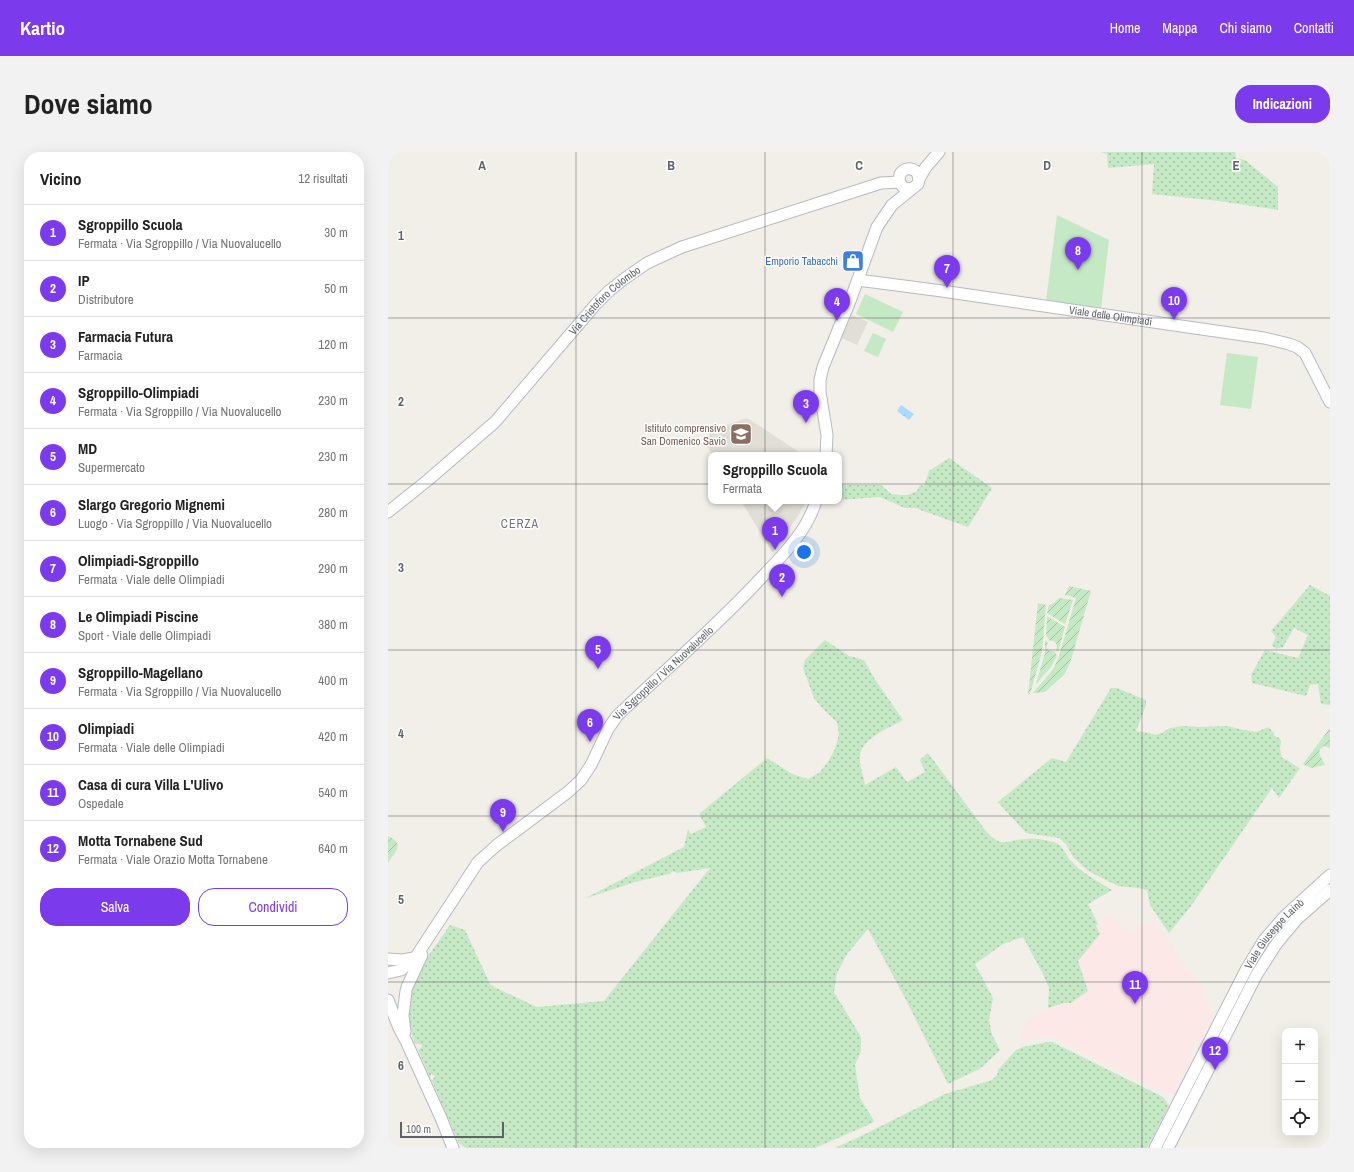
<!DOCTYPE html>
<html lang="it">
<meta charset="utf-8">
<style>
body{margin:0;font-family:"Archivo Narrow",sans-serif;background:#f2f2f2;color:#222}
.controls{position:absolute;right:12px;bottom:12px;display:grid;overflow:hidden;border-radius:8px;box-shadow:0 4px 16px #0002}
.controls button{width:36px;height:36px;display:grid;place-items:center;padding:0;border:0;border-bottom:1px solid #e0e0e0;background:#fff;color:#222;font:20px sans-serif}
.scale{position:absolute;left:12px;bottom:10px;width:104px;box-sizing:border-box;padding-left:4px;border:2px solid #5f6368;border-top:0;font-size:11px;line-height:14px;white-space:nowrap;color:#5f6368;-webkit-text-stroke:3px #fff;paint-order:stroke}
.you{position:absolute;left:416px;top:400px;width:14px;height:14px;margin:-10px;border:3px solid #fff;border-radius:50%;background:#1a73e8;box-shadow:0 0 0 6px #1a73e833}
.badge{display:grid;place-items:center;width:26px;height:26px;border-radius:50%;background:#7c3aed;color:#fff;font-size:13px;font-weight:700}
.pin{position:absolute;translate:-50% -33px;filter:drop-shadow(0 1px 2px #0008)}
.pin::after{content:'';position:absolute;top:21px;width:14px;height:12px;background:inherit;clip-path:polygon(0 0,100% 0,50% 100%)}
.popup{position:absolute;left:320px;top:300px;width:134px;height:52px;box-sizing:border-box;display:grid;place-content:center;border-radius:8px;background:#fff;filter:drop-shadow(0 1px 3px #0005);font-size:13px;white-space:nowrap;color:#767676}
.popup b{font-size:15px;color:#222}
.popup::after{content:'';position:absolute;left:50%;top:100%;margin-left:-8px;border:8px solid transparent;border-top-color:#fff}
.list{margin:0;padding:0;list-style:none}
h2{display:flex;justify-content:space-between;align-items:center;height:52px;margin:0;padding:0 16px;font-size:17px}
h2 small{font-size:13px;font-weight:400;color:#767676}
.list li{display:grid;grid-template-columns:26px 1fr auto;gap:12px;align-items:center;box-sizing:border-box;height:56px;padding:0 16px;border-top:1px solid #e0e0e0}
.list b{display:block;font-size:15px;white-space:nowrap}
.list p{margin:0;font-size:13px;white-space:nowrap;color:#767676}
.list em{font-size:13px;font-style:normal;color:#767676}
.actions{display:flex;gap:8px;padding:12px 16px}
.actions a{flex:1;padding:9px 0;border:1px solid #7c3aed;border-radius:16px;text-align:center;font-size:14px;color:#7c3aed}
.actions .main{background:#7c3aed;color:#fff}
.icon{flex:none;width:22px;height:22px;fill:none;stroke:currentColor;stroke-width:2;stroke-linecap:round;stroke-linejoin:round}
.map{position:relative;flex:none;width:942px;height:996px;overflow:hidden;border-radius:16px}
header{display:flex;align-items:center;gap:24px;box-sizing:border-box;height:56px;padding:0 20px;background:#7c3aed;color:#fff}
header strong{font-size:19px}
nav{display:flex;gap:22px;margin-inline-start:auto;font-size:14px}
.intro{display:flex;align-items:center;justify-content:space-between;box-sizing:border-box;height:96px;padding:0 24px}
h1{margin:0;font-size:28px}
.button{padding:10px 18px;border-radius:16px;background:#7c3aed;color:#fff;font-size:14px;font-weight:700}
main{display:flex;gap:24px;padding:0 24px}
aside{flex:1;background:#fff;border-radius:16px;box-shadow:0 4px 16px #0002}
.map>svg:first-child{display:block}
.education{fill:#e1ded6}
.medical{fill:#fce8e6}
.grass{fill:url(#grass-dots)}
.park{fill:#c5e8c5}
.garden{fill:url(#garden-furrows)}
.water{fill:url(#water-ripples)}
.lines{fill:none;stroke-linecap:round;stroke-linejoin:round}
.secondary-casing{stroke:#b6babf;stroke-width:13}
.secondary{stroke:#fff;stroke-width:11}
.grid{fill:none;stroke:#5f6368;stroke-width:1;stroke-opacity:0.55}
.labels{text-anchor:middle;stroke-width:3;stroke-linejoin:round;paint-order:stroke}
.shop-label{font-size:11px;fill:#366cbe;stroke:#fff;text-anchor:end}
.street-label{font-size:11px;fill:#5f6368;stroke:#fff}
.education-label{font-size:11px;fill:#785e54;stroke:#fff;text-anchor:end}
.neighbourhood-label{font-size:12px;letter-spacing:1px;fill:#70757a;stroke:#fff}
.grid-label{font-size:13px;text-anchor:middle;font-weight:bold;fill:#5f6368;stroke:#fff;stroke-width:3;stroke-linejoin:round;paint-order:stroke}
</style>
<header>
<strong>Kartio</strong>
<nav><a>Home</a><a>Mappa</a><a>Chi siamo</a><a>Contatti</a></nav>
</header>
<div class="intro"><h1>Dove siamo</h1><a class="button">Indicazioni</a></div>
<main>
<aside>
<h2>Vicino<small>12 risultati</small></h2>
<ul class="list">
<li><span class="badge">1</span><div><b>Sgroppillo Scuola</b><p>Fermata · Via Sgroppillo / Via Nuovalucello</p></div><em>30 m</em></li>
<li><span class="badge">2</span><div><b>IP</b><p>Distributore</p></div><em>50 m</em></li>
<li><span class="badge">3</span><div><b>Farmacia Futura</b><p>Farmacia</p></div><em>120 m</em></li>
<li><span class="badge">4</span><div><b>Sgroppillo-Olimpiadi</b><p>Fermata · Via Sgroppillo / Via Nuovalucello</p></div><em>230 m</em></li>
<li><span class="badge">5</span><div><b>MD</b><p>Supermercato</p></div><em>230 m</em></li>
<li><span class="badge">6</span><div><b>Slargo Gregorio Mignemi</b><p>Luogo · Via Sgroppillo / Via Nuovalucello</p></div><em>280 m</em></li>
<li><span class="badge">7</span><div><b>Olimpiadi-Sgroppillo</b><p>Fermata · Viale delle Olimpiadi</p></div><em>290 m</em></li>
<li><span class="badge">8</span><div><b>Le Olimpiadi Piscine</b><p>Sport · Viale delle Olimpiadi</p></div><em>380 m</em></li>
<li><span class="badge">9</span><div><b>Sgroppillo-Magellano</b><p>Fermata · Via Sgroppillo / Via Nuovalucello</p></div><em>400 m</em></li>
<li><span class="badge">10</span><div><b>Olimpiadi</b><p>Fermata · Viale delle Olimpiadi</p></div><em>420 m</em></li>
<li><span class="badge">11</span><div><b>Casa di cura Villa L'Ulivo</b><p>Ospedale</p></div><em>540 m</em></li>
<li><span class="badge">12</span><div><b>Motta Tornabene Sud</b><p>Fermata · Viale Orazio Motta Tornabene</p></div><em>640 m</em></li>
</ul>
<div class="actions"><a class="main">Salva</a><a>Condividi</a></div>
</aside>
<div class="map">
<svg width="942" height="996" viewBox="0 0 942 996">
<defs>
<pattern id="grass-dots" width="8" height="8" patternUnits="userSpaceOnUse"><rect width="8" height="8" fill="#c5e8c5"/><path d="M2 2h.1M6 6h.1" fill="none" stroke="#a3c0a4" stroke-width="1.8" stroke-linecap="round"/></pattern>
<pattern id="garden-furrows" width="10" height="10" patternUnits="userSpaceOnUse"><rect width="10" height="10" fill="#c5e8c5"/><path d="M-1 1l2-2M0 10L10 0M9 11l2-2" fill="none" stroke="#a3c0a4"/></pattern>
<pattern id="water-ripples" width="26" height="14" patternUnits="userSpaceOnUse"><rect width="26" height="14" fill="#aadaff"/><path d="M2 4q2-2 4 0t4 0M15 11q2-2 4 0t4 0" fill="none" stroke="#8eb4d2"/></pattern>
</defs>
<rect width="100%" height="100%" fill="#f1efe8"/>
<g class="education">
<polygon points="464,163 480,170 469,193 453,186"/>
<polygon points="359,266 411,300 411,303 324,303 315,287 328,277"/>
<polygon points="353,349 418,349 411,362 395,386 393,385 384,390 386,398 385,401"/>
</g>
<polygon class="medical" points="722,764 741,780 765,768 783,792 797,816 812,832 816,838 821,853 824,857 825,865 810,893 806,893 802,900 804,905 788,940 785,942 775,940 663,885 632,889 634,881 639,871 648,864 660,856 676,851 683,851 690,809 712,782 708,774"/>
<g class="grass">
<polygon points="713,0 847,0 848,6 857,8 890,35 890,58 831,49 764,42 766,12 720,16 719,2"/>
<polygon points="561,306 604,336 580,375 527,356 517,356 492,345 451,348 451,333 493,333 503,342 512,343 520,343 529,339 532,333 536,334 541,319"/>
<polygon points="922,433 942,444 942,553 933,552 930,532 922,533 918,544 864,531 863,523 877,498 910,506 920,483 906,476 895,495 888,497 884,493 888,485 883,479"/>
<path d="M437 488 461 504 476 508 486 526 515 568C501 576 472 587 472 605 471 614 476 624 477 633L508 615 519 630 537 620 532 608 540 601 597 678C615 698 616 688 638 687 648 686 659 688 668 691 674 693 678 703 682 708 694 721 709 729 724 738L700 752 710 772 708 774 712 782 690 809 700 839 683 851H676L660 856 661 836 655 822 635 785 615 792 587 812 605 846 601 868 604 883 612 898 593 916 560 932 517 846 480 777 459 802 449 821 446 840 473 885V899L467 913 472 946 486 969 482 972 427 996H78L71 991 44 929 47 924 43 922 42 925 30 898 34 895 33 892H27C9 839 34 814 62 773L77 778 102 832 108 836 149 855 216 849 322 716 289 721 285 719 281 722 247 730 196 747 296 695 300 677 303 682 318 675 311 662 379 606 404 622 420 627 431 621 440 610 447 597 451 582 449 570 437 559 426 546 415 516 417 508Z"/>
<path d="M723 536H729L758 548V553L748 579 761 581 767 583 774 581 782 576 795 574 813 575 839 574 856 578 869 580 880 575 885 580 886 584 891 586 893 589 892 597 894 606C901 608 905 613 912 616L891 646 884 636 803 754 781 781 762 753 759 738 750 736 730 734 708 723 699 718 685 705 678 692 671 686 638 681 610 650 664 606 678 610Z"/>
<polygon points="660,890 664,890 771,943 776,946 781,954 759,996 447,996 469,986 557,942 604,928 609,923 610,918 628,898 635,895"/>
</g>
<g class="park">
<polygon points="669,63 721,88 713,157 671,151 670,150 658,149"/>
<polygon points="477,142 515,160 505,180 468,162"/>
<polygon points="485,181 498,187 490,205 476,199"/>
<polygon points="839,201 870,205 863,257 832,253"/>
</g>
<g class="garden">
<polygon points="681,434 703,439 682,511 676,523 657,540 645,541 666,516 671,504 688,446 677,443"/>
<polygon points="671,446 685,448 677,472 659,461 661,453 666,451"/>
<polygon points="650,451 658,453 654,500 642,542 640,543"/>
<path d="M659 464 677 475 670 500 668 498 669 495C669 491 666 488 662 489L658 483Z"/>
<path d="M657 488 660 491C657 496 660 500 666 499L669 504 663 515 648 532 657 501Z"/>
<polygon points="942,576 942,596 936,594 932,597 931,601 937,613 923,616 915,612"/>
<path d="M0 684C17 691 8 700 0 710Z"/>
</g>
<polygon class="water" points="513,253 526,262 521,268 509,259"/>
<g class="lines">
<g class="secondary-casing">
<g id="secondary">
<polyline points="531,27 538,15 551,0"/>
<path id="s1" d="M470 128 554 139 793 174 876 186 901 192 909 195 917 201 942 250"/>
<path d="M438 303 439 283 432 240V228L435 215 462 149 489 75 504 53 530 32 531 27 529 20C523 15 516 16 512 22L511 30 516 36 523 37"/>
<path id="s2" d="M0 360 40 328 107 270 208 152 221 139 236 127 259 111 294 95 493 31 511 30"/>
<polyline points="0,807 14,808 26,806"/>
<path id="s3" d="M0 821 13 818 27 806 90 710 109 693 180 640 193 628 203 613 220 577 229 564C278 517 329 474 374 425 396 402 419 379 428 349"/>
<polyline points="19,835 34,803"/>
<polyline points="0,848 11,876 18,889 53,966 65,996"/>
<polyline points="17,880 15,863 18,839"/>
<path id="s4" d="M767 996 859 816 876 788 897 764 942 723"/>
<polyline points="780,996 869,822 889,791 909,767 942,738"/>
</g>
</g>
<use href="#secondary" class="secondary"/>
</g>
<path class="grid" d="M188 0V996M377 0V996M565 0V996M754 0V996M0 166H942M0 332H942M0 498H942M0 664H942M0 830H942"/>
<defs>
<g id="shop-square" transform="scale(1.15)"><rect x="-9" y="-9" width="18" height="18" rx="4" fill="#3f7fe0" stroke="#fff"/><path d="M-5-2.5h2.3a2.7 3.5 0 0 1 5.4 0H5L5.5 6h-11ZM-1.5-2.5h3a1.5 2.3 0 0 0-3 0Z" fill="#fff"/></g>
<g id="school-square" transform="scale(1.15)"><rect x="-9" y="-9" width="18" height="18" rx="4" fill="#8d6e63" stroke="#fff"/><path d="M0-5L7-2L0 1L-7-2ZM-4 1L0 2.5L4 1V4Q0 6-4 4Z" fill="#fff"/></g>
</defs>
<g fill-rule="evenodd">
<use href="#shop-square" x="465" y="109"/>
<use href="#school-square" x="353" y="282"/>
</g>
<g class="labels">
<g class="shop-label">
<text x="450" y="113">Emporio Tabacchi</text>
</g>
<g class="street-label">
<text dy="4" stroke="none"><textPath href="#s2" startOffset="304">Via Cristoforo Colombo</textPath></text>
<text dy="4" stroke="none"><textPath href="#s1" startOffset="255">Viale delle Olimpiadi</textPath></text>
<text dy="4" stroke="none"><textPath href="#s3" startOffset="415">Via Sgroppillo / Via Nuovalucello</textPath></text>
<text dy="4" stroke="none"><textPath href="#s4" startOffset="246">Viale Giuseppe Lainò</textPath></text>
</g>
<g class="education-label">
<text x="338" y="280">Istituto comprensivo<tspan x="338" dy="13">San Domenico Savio</tspan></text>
</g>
<g class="neighbourhood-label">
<text x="132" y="376">CERZA</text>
</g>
</g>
<g class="grid-label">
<text x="94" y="18">A</text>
<text x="283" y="18">B</text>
<text x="471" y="18">C</text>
<text x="659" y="18">D</text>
<text x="848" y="18">E</text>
<text x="13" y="88">1</text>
<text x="13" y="254">2</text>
<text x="13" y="420">3</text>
<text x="13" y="586">4</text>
<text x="13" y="752">5</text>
<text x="13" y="918">6</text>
</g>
</svg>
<div class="controls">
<button>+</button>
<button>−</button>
<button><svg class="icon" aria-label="locate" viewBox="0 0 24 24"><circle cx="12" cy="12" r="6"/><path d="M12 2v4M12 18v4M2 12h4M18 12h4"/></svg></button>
</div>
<div class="scale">100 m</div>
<div class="you"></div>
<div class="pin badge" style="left:387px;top:398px">1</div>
<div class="popup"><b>Sgroppillo Scuola</b>Fermata</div>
<div class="pin badge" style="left:394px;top:445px">2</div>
<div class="pin badge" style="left:418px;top:271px">3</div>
<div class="pin badge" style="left:449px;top:169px">4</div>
<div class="pin badge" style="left:210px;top:517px">5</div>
<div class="pin badge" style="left:202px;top:590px">6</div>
<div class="pin badge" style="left:559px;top:136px">7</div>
<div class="pin badge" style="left:690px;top:118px">8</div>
<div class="pin badge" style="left:115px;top:680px">9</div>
<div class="pin badge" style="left:786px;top:168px">10</div>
<div class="pin badge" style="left:747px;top:852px">11</div>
<div class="pin badge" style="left:827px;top:918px">12</div>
</div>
</main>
